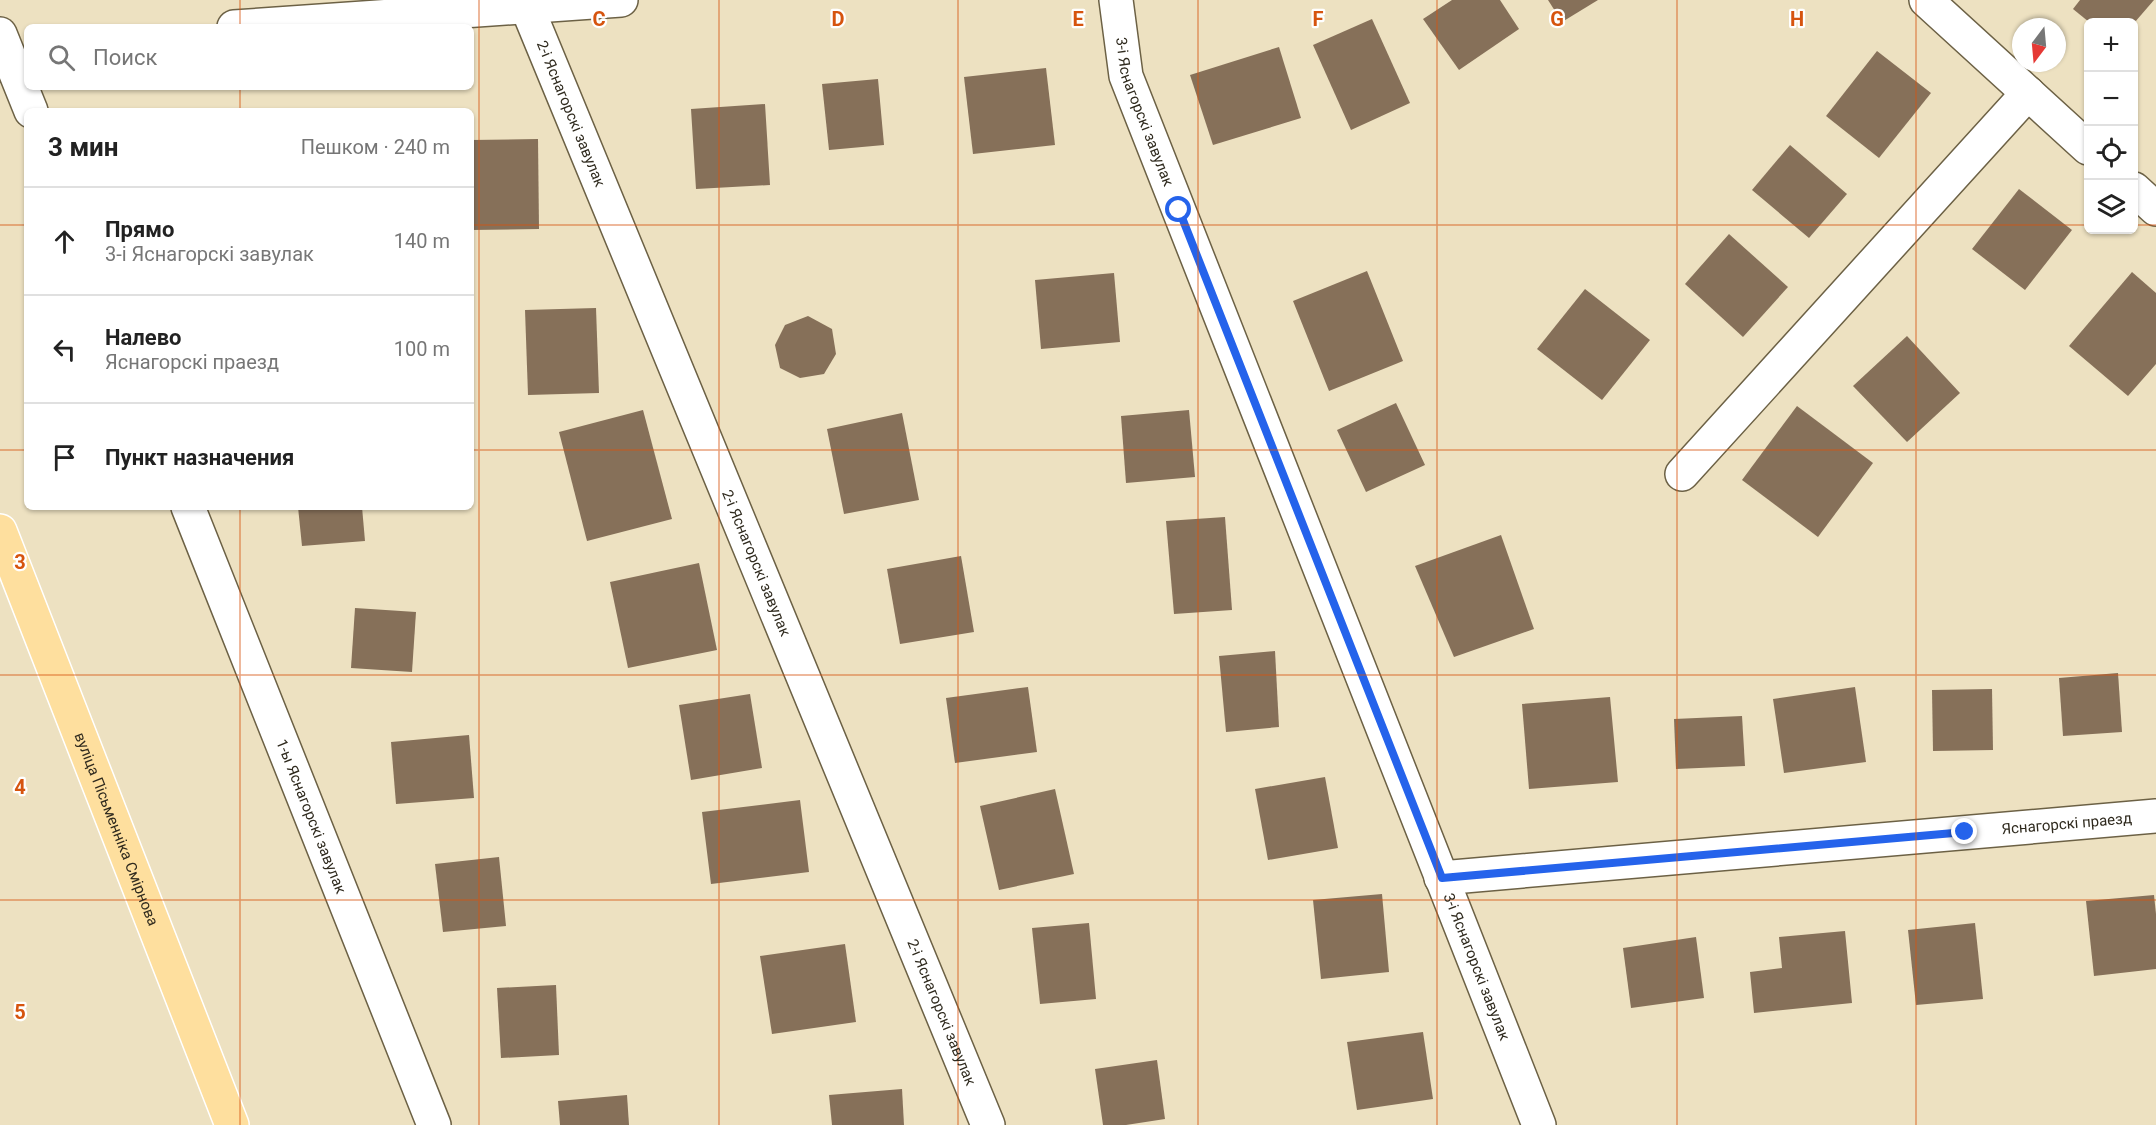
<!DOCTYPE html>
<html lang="ru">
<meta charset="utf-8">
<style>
body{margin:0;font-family:Roboto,sans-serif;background:#f6f6f6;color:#222}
.controls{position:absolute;right:18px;top:18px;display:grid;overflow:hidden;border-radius:9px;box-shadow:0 2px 4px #0004}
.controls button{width:54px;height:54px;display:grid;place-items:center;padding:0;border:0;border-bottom:2px solid #e0e0e0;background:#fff;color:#222;font:30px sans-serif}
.compass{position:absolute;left:2012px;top:18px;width:54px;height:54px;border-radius:50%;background:#fff;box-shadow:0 2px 4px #0004;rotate:196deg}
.stop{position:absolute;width:18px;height:18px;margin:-14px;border:4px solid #2563eb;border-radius:50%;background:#fff}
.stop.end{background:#2563eb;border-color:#fff;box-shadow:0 2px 6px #0008}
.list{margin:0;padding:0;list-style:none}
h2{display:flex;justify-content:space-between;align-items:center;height:78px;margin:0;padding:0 24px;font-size:26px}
h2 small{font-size:20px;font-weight:400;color:#767676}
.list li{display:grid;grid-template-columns:39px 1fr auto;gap:18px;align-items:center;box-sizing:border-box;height:108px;padding:0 24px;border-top:2px solid #e0e0e0}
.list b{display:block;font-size:22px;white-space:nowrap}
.list p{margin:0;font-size:20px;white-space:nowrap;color:#767676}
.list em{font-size:20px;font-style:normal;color:#767676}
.icon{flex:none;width:33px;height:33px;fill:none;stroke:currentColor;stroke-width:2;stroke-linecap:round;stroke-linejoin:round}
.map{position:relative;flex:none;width:2156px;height:1125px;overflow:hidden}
.search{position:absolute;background:#fff;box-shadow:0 2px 4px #0004;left:24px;top:24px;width:450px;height:66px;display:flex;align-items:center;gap:15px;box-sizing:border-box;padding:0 21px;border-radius:9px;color:#767676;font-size:22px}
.panel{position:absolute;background:#fff;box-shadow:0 2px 4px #0004;left:24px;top:108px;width:450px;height:402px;border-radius:9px}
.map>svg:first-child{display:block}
.building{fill:#867059}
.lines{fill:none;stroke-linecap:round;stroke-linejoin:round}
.minor-casing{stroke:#6c6145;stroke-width:36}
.major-casing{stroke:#fff;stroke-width:36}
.minor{stroke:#fff;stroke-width:33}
.major{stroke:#fedf9e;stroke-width:33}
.route{stroke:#2563eb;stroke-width:8}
.grid{fill:none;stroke:#d6540e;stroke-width:1.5;stroke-opacity:0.55}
.labels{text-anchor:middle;stroke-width:4.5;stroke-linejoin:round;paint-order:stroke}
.street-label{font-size:15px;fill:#2f2a1e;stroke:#fff}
.grid-label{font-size:20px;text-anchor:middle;font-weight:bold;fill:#d6540e;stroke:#fff;stroke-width:4.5;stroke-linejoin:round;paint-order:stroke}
</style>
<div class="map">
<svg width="2156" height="1125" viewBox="0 0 2156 1125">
<rect width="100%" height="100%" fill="#ede1c1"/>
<g class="building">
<polygon points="1452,0 1500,0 1519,29 1459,70 1423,19"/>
<polygon points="1548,0 1598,0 1562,22"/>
<polygon points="2080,0 2154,0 2135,22 2089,22 2073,9"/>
<polygon points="1372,19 1410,103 1351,130 1313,45"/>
<polygon points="1279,47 1301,118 1213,145 1190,75"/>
<polygon points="1877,51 1931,93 1879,158 1826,116"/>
<polygon points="1046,68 1055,145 973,154 964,77"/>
<polygon points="878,79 884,145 829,150 822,84"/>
<polygon points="765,104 770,185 696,189 691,109"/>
<polygon points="538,139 539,229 471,230 471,140"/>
<polygon points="1790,145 1847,194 1809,238 1752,190"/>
<polygon points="2019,189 2072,230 2025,290 1972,249"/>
<polygon points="1729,234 1788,287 1743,337 1685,284"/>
<polygon points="1367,271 1403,361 1329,391 1293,301"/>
<polygon points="2132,272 2156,293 2156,364 2128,396 2069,346"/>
<polygon points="1114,273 1120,342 1041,349 1035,280"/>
<polygon points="1585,289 1650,340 1602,400 1537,349"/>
<polygon points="596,308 599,393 528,395 525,310"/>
<polygon points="808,316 832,329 836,354 824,374 800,378 780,368 775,345 785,325"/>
<polygon points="1907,336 1960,393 1907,442 1853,386"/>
<polygon points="1396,403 1425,465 1366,492 1337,430"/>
<polygon points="1797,406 1873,463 1818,537 1742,480"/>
<polygon points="643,410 672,519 587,541 559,432"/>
<polygon points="1189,410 1195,477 1126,483 1121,416"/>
<polygon points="902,413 919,500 844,514 827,429"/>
<polygon points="298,507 362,507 365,541 302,546"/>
<polygon points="1225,517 1232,610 1174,614 1166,521"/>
<polygon points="1501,535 1534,629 1454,657 1415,566"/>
<polygon points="961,556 974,632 900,644 887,569"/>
<polygon points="699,563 717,650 628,668 610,582"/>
<polygon points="355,608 416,612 412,672 351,668"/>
<polygon points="1275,651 1279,727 1226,732 1219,656"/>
<polygon points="2118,673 2122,732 2063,736 2059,678"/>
<polygon points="1028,687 1037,752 955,763 946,698"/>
<polygon points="1855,687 1866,762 1784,773 1773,699"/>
<polygon points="1992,689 1993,750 1933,751 1932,690"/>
<polygon points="750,694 762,768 691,780 679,705"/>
<polygon points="1610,697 1618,782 1529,789 1522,704"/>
<polygon points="1742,716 1745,766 1676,769 1674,719"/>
<polygon points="469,735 474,798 396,804 391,742"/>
<polygon points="1325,777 1338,848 1268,860 1255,789"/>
<polygon points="1055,789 1074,874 999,890 980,806"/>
<polygon points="800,800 809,872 711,884 702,812"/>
<polygon points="499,857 506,926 443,932 435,864"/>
<polygon points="1382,894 1389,972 1321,979 1313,900"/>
<polygon points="2154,895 2156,914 2156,969 2094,976 2086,901"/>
<polygon points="1089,923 1096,999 1040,1004 1032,928"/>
<polygon points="1975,923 1983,999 1916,1005 1908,930"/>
<polygon points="1845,931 1852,1003 1754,1013 1750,972 1782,968 1779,937"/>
<polygon points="1696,937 1704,998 1631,1008 1623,948"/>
<polygon points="845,944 856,1022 772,1034 760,956"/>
<polygon points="556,985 559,1055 501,1058 497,988"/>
<polygon points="1423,1032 1433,1099 1357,1110 1347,1042"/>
<polygon points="1157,1060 1165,1119 1126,1125 1103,1125 1095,1069"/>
<polygon points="902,1089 904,1125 832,1125 829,1095"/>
<polygon points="627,1095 629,1125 560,1125 558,1101"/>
</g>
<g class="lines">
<g class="minor-casing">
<g id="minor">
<path id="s1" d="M524 0 988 1125"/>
<path id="s2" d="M1116 0 1126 76 1539 1125"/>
<polyline points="1926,0 2088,148"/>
<polyline points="234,27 621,0"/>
<polyline points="0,34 31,111"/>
<polyline points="2134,189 2156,209"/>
<polyline points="1682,474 2028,93"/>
<path id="s3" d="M188 507 434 1125"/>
<path id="s4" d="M1441 878 2156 816"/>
</g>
</g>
<g class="major-casing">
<g id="major">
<path id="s5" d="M0 531 232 1125"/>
</g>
</g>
<use href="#minor" class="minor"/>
<use href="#major" class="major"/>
</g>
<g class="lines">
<polyline class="route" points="1179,210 1442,878 1965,832"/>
</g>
<path class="grid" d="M240 0V27M479 0V1125M719 0V1125M958 0V1125M1198 0V1125M1437 0V1125M1677 0V1125M1916 0V1125M240 87V111M0 225H27M471 225H2088M2134 225H2156M0 450H27M471 450H2156M240 507V1125M0 675H2156M0 900H2156"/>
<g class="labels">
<g class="street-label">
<text dy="5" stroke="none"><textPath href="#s2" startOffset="116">3-і Яснагорскі завулак</textPath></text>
<text dy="5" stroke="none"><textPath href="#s1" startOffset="123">2-і Яснагорскі завулак</textPath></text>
<text dy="5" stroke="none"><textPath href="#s1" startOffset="609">2-і Яснагорскі завулак</textPath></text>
<text dy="5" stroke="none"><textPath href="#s3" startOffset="333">1-ы Яснагорскі завулак</textPath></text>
<text dy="5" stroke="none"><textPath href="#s4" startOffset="628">Яснагорскі праезд</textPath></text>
<text dy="5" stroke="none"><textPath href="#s5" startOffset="320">вуліца Пісьменніка Смірнова</textPath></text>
<text dy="5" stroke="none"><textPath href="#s2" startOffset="1034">3-і Яснагорскі завулак</textPath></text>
<text dy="5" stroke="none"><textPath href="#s1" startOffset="1095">2-і Яснагорскі завулак</textPath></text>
</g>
</g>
<g class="grid-label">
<text x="599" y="26">C</text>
<text x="838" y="26">D</text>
<text x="1078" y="26">E</text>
<text x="1318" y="26">F</text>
<text x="1557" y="26">G</text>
<text x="1797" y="26">H</text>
<text x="20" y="569">3</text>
<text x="20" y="794">4</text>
<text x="20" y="1019">5</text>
</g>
</svg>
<div class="controls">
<button>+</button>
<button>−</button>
<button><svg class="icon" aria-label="locate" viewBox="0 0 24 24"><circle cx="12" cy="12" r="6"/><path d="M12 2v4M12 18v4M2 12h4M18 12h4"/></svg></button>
<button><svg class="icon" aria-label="layers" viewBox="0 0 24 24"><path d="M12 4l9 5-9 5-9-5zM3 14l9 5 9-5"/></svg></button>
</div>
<svg class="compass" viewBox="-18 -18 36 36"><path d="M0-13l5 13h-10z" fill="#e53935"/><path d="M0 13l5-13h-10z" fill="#767676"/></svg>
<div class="stop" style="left:1179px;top:210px"></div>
<div class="stop end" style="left:1965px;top:832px"></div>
<div class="search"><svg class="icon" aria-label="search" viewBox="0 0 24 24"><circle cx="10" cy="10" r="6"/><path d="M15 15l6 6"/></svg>Поиск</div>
<section class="panel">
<h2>3 мин<small>Пешком · 240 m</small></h2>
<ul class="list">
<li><svg class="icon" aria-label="ahead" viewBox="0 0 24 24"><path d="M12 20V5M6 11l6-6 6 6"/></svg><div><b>Прямо</b><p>3-і Яснагорскі завулак</p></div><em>140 m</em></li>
<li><svg class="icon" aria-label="left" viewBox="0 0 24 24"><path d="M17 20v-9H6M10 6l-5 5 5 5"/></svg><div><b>Налево</b><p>Яснагорскі праезд</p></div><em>100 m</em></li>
<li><svg class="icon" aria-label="arrive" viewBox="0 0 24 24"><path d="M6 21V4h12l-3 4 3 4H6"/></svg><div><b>Пункт назначения</b></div></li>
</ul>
</section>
</div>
